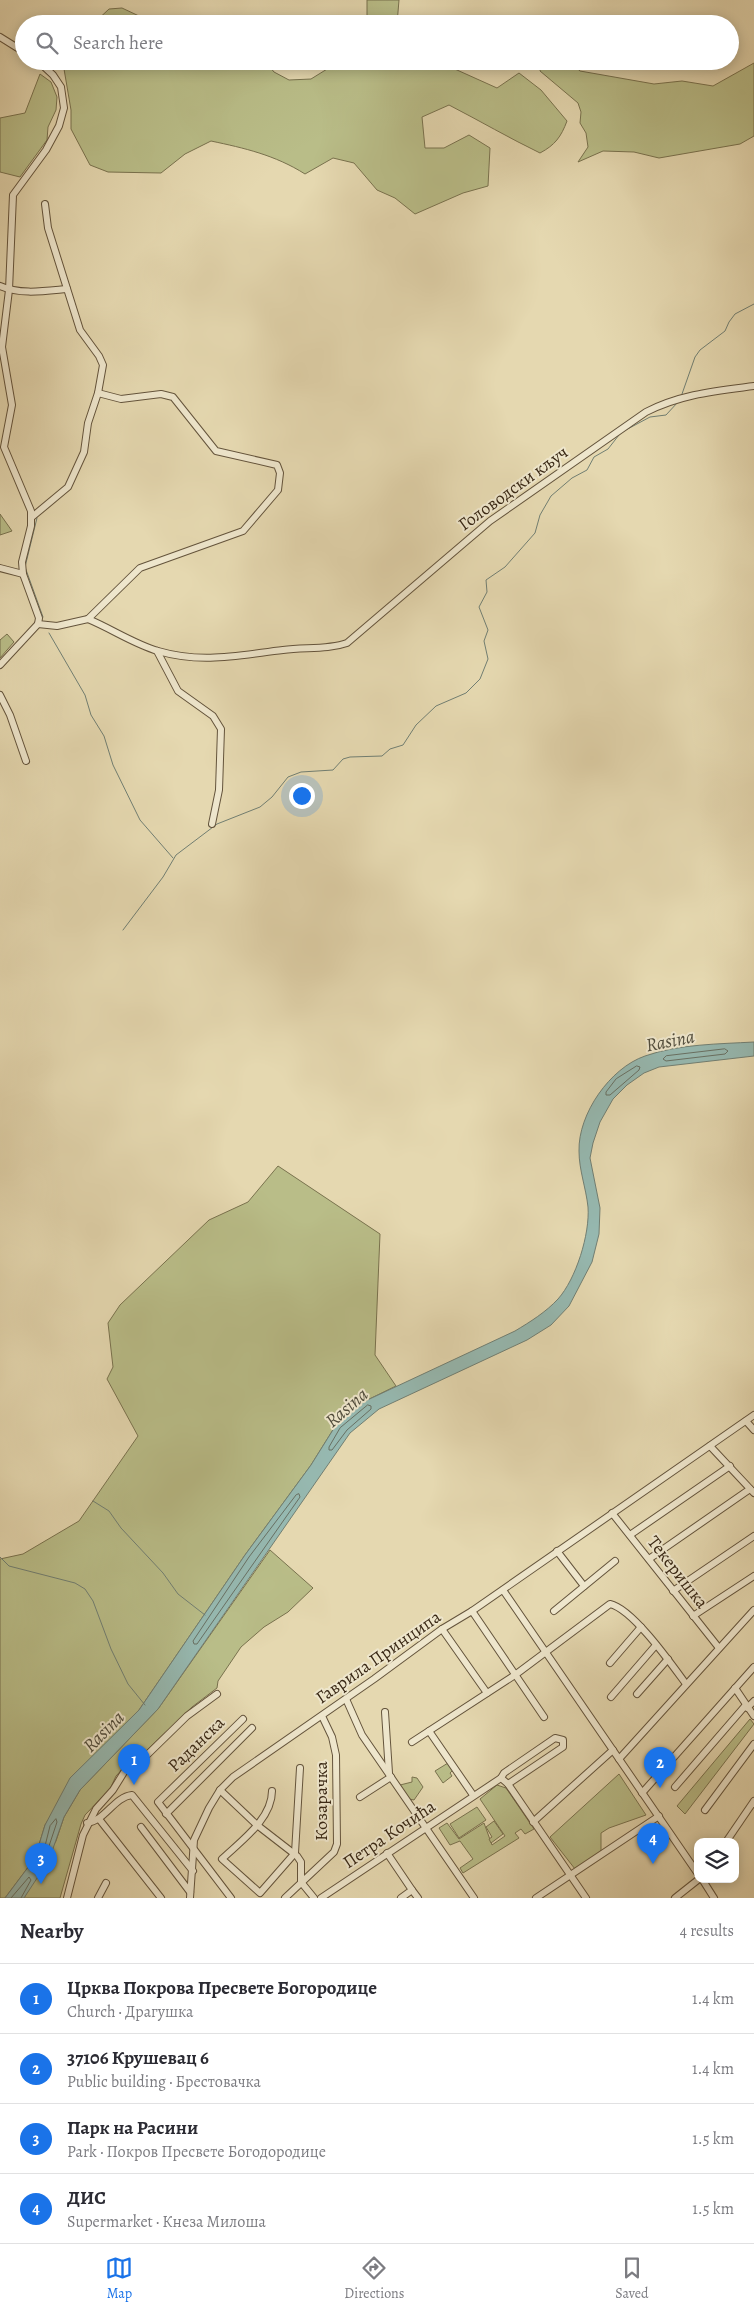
<!DOCTYPE html>
<meta charset="utf-8">
<style>
body{margin:0;font-family:Alegreya,serif;background:#f2f2f3;color:#2b2b33}
.controls{position:absolute;right:15px;bottom:15px;display:grid;overflow:hidden;border-radius:10px;box-shadow:0 2px 12px #0003}
.controls button{width:45px;height:45px;display:grid;place-items:center;padding:0;border:0;border-bottom:1px solid #e1e1e2;background:#fff;color:#2b2b33;font:25px sans-serif}
.you{position:absolute;left:301px;top:795px;width:18px;height:18px;margin:-12px;border:4px solid #fff;border-radius:50%;background:#1a73e8;box-shadow:0 0 0 8px #1a73e833}
.badge{display:grid;place-items:center;width:32px;height:32px;border-radius:50%;background:#1a73e8;color:#fff;font-size:16px;font-weight:700}
.pin{position:absolute;translate:-50% -41px;filter:drop-shadow(0 1px 2px #0008)}
.pin::after{content:'';position:absolute;top:26px;width:18px;height:15px;background:inherit;clip-path:polygon(0 0,100% 0,50% 100%)}
.list{margin:0;padding:0;list-style:none}
h2{display:flex;justify-content:space-between;align-items:center;height:65px;margin:0;padding:0 20px;font-size:21px}
h2 small{font-size:16px;font-weight:400;color:#7c7c81}
.list li{display:grid;grid-template-columns:32px 1fr auto;gap:15px;align-items:center;box-sizing:border-box;height:70px;padding:0 20px;border-top:1px solid #e1e1e2}
.list b{display:block;font-size:19px;white-space:nowrap}
.list p{margin:0;font-size:16px;white-space:nowrap;color:#7c7c81}
.list em{font-size:16px;font-style:normal;color:#7c7c81}
.icon{flex:none;width:28px;height:28px;fill:none;stroke:currentColor;stroke-width:2;stroke-linecap:round;stroke-linejoin:round}
.map{position:relative;flex:none;width:754px;height:1898px;overflow:hidden}
.search{position:absolute;background:#fff;box-shadow:0 2px 12px #0003;left:15px;right:15px;top:15px;height:55px;display:flex;align-items:center;gap:12px;box-sizing:border-box;padding:0 18px;border-radius:28px;color:#7c7c81;font-size:19px}
.sheet{height:345px;background:#fff}
nav{display:flex;justify-content:space-around;align-items:center;box-sizing:border-box;height:70px;border-top:1px solid #e1e1e2;background:#fff;font-size:14px;color:#7c7c81}
nav a{display:grid;justify-items:center;gap:2px}
nav .on{color:#1a73e8}
.map>svg:first-child{display:block}
.green{fill:#b9bd88;stroke:#79724e}
.water{fill:#96b9b1;stroke:#717f73}
.lines{fill:none;stroke-linecap:round;stroke-linejoin:round}
.shore{stroke:#687063;stroke-width:1}
.stream{stroke:#717f73;stroke-width:1}
.minor-casing{stroke:#64543c;stroke-width:8}
.minor{stroke:#eee6cc;stroke-width:6}
.labels{text-anchor:middle;stroke-width:4;stroke-linejoin:round;paint-order:stroke}
.street-label{font-size:18px;fill:#392815;stroke:#eee6cc}
.water-label{font-size:19px;font-style:italic;fill:#504c3c;stroke:#eee6cc}
</style>
<div class="map">
<svg width="754" height="1898" viewBox="0 0 754 1898">
<rect width="100%" height="100%" fill="#e5d8b0"/>
<filter id="stains"><feTurbulence type="fractalNoise" baseFrequency=".004" numOctaves="4"/><feColorMatrix values="0 0 0 0 .2 0 0 0 0 .09 0 0 0 0 .02 0 0 0 .5 -.17"/></filter>
<radialGradient id="worn" r=".72"><stop offset=".6" stop-color="#630" stop-opacity="0"/><stop offset="1" stop-color="#630" stop-opacity=".3"/></radialGradient>
<g class="green">
<polygon points="367,0 399,0 397,24 367,24"/>
<polygon points="122,8 139,16 141,24 93,24 109,9"/>
<path d="M69 61H265L274 72 289 80 311 79 340 61H437L497 88 519 73 541 90 567 121C561 137 555 145 540 153 509 138 480 121 449 105L422 117 425 148H444L469 135 490 148 488 186 463 193 415 214 395 198 377 190 354 163 333 158 305 174C275 155 244 148 211 141L185 154 161 173 108 172 90 165 71 129V110L64 69Z"/>
<polygon points="569,61 580,71 654,84 682,81 713,86 754,63 754,136 740,144 659,158 634,152 603,151 578,162 588,147 586,133 580,123 581,112 578,103 540,71 542,62"/>
<polygon points="40,74 51,82 57,97 56,110 48,127 47,140 20,177 0,172 0,118 25,113"/>
<polygon points="0,514 12,531 0,535"/>
<polygon points="7,634 14,642 0,658 0,640"/>
<polygon points="278,1166 380,1234 375,1355 396,1386 361,1403 336,1425 311,1465 245,1555 139,1710 83,1766 45,1825 38,1848 29,1866 5,1898 0,1898 0,1559 23,1554 79,1521 138,1436 107,1379 113,1367 108,1323 120,1305 209,1220 248,1202"/>
<polygon points="270,1550 313,1588 288,1612 264,1627 241,1647 218,1681 217,1688 192,1707 143,1754 128,1763 116,1776 110,1789 85,1815 81,1824 60,1898 24,1898 56,1841 64,1817 80,1790 158,1709"/>
<polygon points="750,1719 754,1724 685,1814 677,1806"/>
<polygon points="448,1763 453,1770 450,1773 452,1776 443,1783 435,1771"/>
<polygon points="619,1774 646,1815 609,1828 601,1833 601,1852 575,1869 550,1837"/>
<polygon points="412,1777 417,1778 423,1787 414,1800 409,1799 400,1785 412,1782"/>
<polygon points="497,1785 506,1788 534,1829 525,1834 521,1829 515,1833 519,1838 463,1873 460,1868 473,1859 460,1841 450,1845 439,1828 447,1823 459,1839 484,1823 492,1845 505,1836 480,1799"/>
<polygon points="477,1807 486,1820 459,1838 450,1824"/>
<polygon points="494,1821 503,1834 491,1843 489,1839 492,1837 486,1827"/>
</g>
<path class="water" d="M754 1042V1056L659 1067 644 1073 627 1085 613 1099 600 1122 593 1143 590 1158 600 1208 599 1234 592 1262 569 1306 551 1325 527 1340 379 1409 350 1433 158 1709 80 1790 64 1817 49 1860 24 1898H5L29 1866 38 1848 45 1825 70 1778 139 1710 245 1555 311 1465 336 1425 361 1403 515 1331C530 1322 546 1312 558 1299 576 1279 590 1234 588 1207 586 1188 579 1170 579 1151 578 1114 610 1068 645 1056 679 1044 719 1044 754 1042Z"/>
<g class="lines">
<g class="shore">
<polygon points="725,1049 728,1051 725,1054 666,1061 663,1059 666,1056"/>
<polygon points="637,1066 640,1067 639,1070 610,1095 606,1095 606,1092 616,1079"/>
<polygon points="368,1405 371,1406 371,1409 347,1430 332,1450 329,1450 329,1447 340,1428"/>
<polygon points="299,1494 300,1497 197,1644 194,1644 193,1641 249,1557 296,1495"/>
<polygon points="56,1819 57,1822 45,1858 39,1864 37,1861 44,1850 50,1826"/>
<polyline points="11,1898 29,1877 31,1880 21,1898"/>
</g>
<g class="stream">
<polyline points="682,394 695,357 700,350 725,331 729,322 735,314 754,304"/>
<polyline points="622,432 650,417 666,415 678,402"/>
<polyline points="30,502 34,510"/>
<polyline points="37,518 25,567 43,617"/>
<polyline points="49,633 85,695 91,715 104,736 113,765 140,820 173,858"/>
<polyline points="123,930 163,877 176,855 217,824 260,807 272,797 288,777 301,772 333,770 343,759 350,757 382,756 390,749 403,745 416,725 436,706 466,693 480,679 488,659 484,641 488,630 479,607 487,592 486,580 505,567 535,533 540,515 551,496 572,478 587,470 594,457 608,449 619,435"/>
<polyline points="93,1501 109,1511 121,1528 163,1573 178,1594 205,1615"/>
<polyline points="0,1557 9,1566 75,1583 85,1589 93,1601 111,1649 128,1684 145,1705"/>
</g>
<g class="minor-casing">
<g id="minor">
<polyline points="0,37 24,52"/>
<path d="M0 286C20 295 45 291 67 289"/>
<polyline points="32,517 68,487 84,452 88,423 98,393 103,365 99,356 80,330 48,228 45,204"/>
<polyline points="0,568 23,574"/>
<path d="M88 619C112 629 134 644 158 651 202 664 240 655 283 650 305 647 327 650 347 643L490 521 646 412C681 394 716 391 754 386"/>
<polyline points="38,624 57,626 88,619 140,568 243,531 278,490 280,473 277,465 216,451 173,397 161,394 121,399 98,393"/>
<polyline points="157,651 178,691 213,716 221,729 219,790 212,824"/>
<polyline points="0,665 38,624 39,618 23,574 22,562 31,526 31,511 4,447 12,405 2,347 9,290 13,195 46,150 59,126 64,108 61,87 53,75 38,61"/>
<polyline points="0,695 10,715 26,761"/>
<polyline points="746,1421 754,1430"/>
<polyline points="710,1446 754,1493"/>
<polyline points="612,1513 719,1648"/>
<polyline points="630,1535 730,1466"/>
<polyline points="557,1551 584,1586"/>
<polyline points="649,1559 750,1489"/>
<polyline points="503,1590 698,1874"/>
<polyline points="673,1591 754,1536"/>
<polyline points="472,1611 544,1717"/>
<polyline points="554,1611 615,1561"/>
<polyline points="693,1616 754,1576"/>
<polyline points="442,1629 487,1693"/>
<polyline points="610,1663 641,1627"/>
<polyline points="735,1688 754,1716"/>
<polyline points="637,1694 668,1659"/>
<polyline points="611,1697 656,1645"/>
<polyline points="346,1699 362,1735 474,1898"/>
<polyline points="747,1708 754,1701"/>
<polyline points="385,1712 389,1773"/>
<polyline points="429,1731 473,1795"/>
<path d="M412 1742 515 1675 610 1604C633 1609 672 1665 686 1684"/>
<polyline points="619,1759 754,1610"/>
<polyline points="501,1778 508,1784 586,1898"/>
<polyline points="675,1787 745,1706"/>
<polyline points="220,1790 257,1825 297,1856 301,1862 301,1882 314,1898"/>
<path d="M272 1791C272 1819 241 1841 222 1859L260 1893 295 1853 300 1768"/>
<polyline points="642,1793 754,1667"/>
<polyline points="360,1797 391,1777"/>
<polyline points="705,1810 754,1744"/>
<polyline points="166,1814 252,1728"/>
<polyline points="99,1819 161,1898"/>
<polyline points="533,1822 613,1750"/>
<path d="M87 1823C105 1821 114 1797 132 1795L193 1871"/>
<polyline points="141,1827 190,1892"/>
<polyline points="726,1842 754,1801"/>
<polyline points="387,1853 412,1890 401,1898"/>
<polyline points="702,1879 714,1898"/>
<polyline points="412,1890 418,1898"/>
<polyline points="67,1898 83,1835 96,1809 113,1790 126,1769 145,1757 187,1716 217,1694"/>
<polyline points="98,1898 106,1883"/>
<polyline points="190,1898 194,1840 209,1808 220,1790 233,1777 374,1679 442,1629 472,1611 754,1415"/>
<polyline points="231,1898 158,1802 243,1719"/>
<polyline points="285,1898 334,1852 337,1844 336,1755 332,1737 322,1716"/>
<polyline points="321,1898 501,1778 504,1773 555,1738 563,1740 563,1747 508,1784"/>
<polyline points="536,1898 659,1816"/>
<polyline points="675,1898 699,1879"/>
</g>
</g>
<use href="#minor" class="minor"/>
</g>
<g class="labels">
<g class="street-label">
<text transform="translate(513 488) rotate(-36)" y="6">Головодски кључ</text>
<text transform="translate(678 1572) rotate(52)" y="6">Текеришка</text>
<text transform="translate(378 1657) rotate(-35)" y="6">Гаврила Принципа</text>
<text transform="translate(196 1744) rotate(-44)" y="6">Раданска</text>
<text transform="translate(321 1801) rotate(-90)" y="6">Козарачка</text>
<text transform="translate(389 1834) rotate(-34)" y="6">Петра Кочића</text>
</g>
<g class="water-label">
<text transform="translate(670 1040) rotate(-11)" y="7">Rasina</text>
<text transform="translate(346 1407) rotate(-41)" y="7">Rasina</text>
<text transform="translate(103 1731) rotate(-45)" y="7">Rasina</text>
</g>
</g>
<rect width="100%" height="100%" filter="url(#stains)"/>
<rect width="100%" height="100%" fill="url(#worn)"/>
</svg>
<div class="controls">
<button><svg class="icon" aria-label="layers" viewBox="0 0 24 24"><path d="M12 4l9 5-9 5-9-5zM3 14l9 5 9-5"/></svg></button>
</div>
<div class="you"></div>
<div class="pin badge" style="left:134px;top:1785px">1</div>
<div class="pin badge" style="left:660px;top:1788px">2</div>
<div class="pin badge" style="left:41px;top:1884px">3</div>
<div class="pin badge" style="left:653px;top:1864px">4</div>
<div class="search"><svg class="icon" aria-label="search" viewBox="0 0 24 24"><circle cx="10" cy="10" r="6"/><path d="M15 15l6 6"/></svg>Search here</div>
</div>
<section class="sheet">
<h2>Nearby<small>4 results</small></h2>
<ul class="list">
<li><span class="badge">1</span><div><b>Црква Покрова Пресвете Богородице</b><p>Church · Драгушка</p></div><em>1.4 km</em></li>
<li><span class="badge">2</span><div><b>37106 Крушевац 6</b><p>Public building · Брестовачка</p></div><em>1.4 km</em></li>
<li><span class="badge">3</span><div><b>Парк на Расини</b><p>Park · Покров Пресвете Богодородице</p></div><em>1.5 km</em></li>
<li><span class="badge">4</span><div><b>ДИС</b><p>Supermarket · Кнеза Милоша</p></div><em>1.5 km</em></li>
</ul>
</section>
<nav>
<a class="on"><svg class="icon" aria-label="map" viewBox="0 0 24 24"><path d="M3 6l6-2 6 2 6-2v14l-6 2-6-2-6 2zM9 4v14M15 6v14"/></svg>Map</a>
<a><svg class="icon" aria-label="directions" viewBox="0 0 24 24"><path d="M12 3l9 9-9 9-9-9zM9 14v-3h6M13 9l2 2-2 2"/></svg>Directions</a>
<a><svg class="icon" aria-label="saved" viewBox="0 0 24 24"><path d="M7 4h10v16l-5-4-5 4z"/></svg>Saved</a>
</nav>
